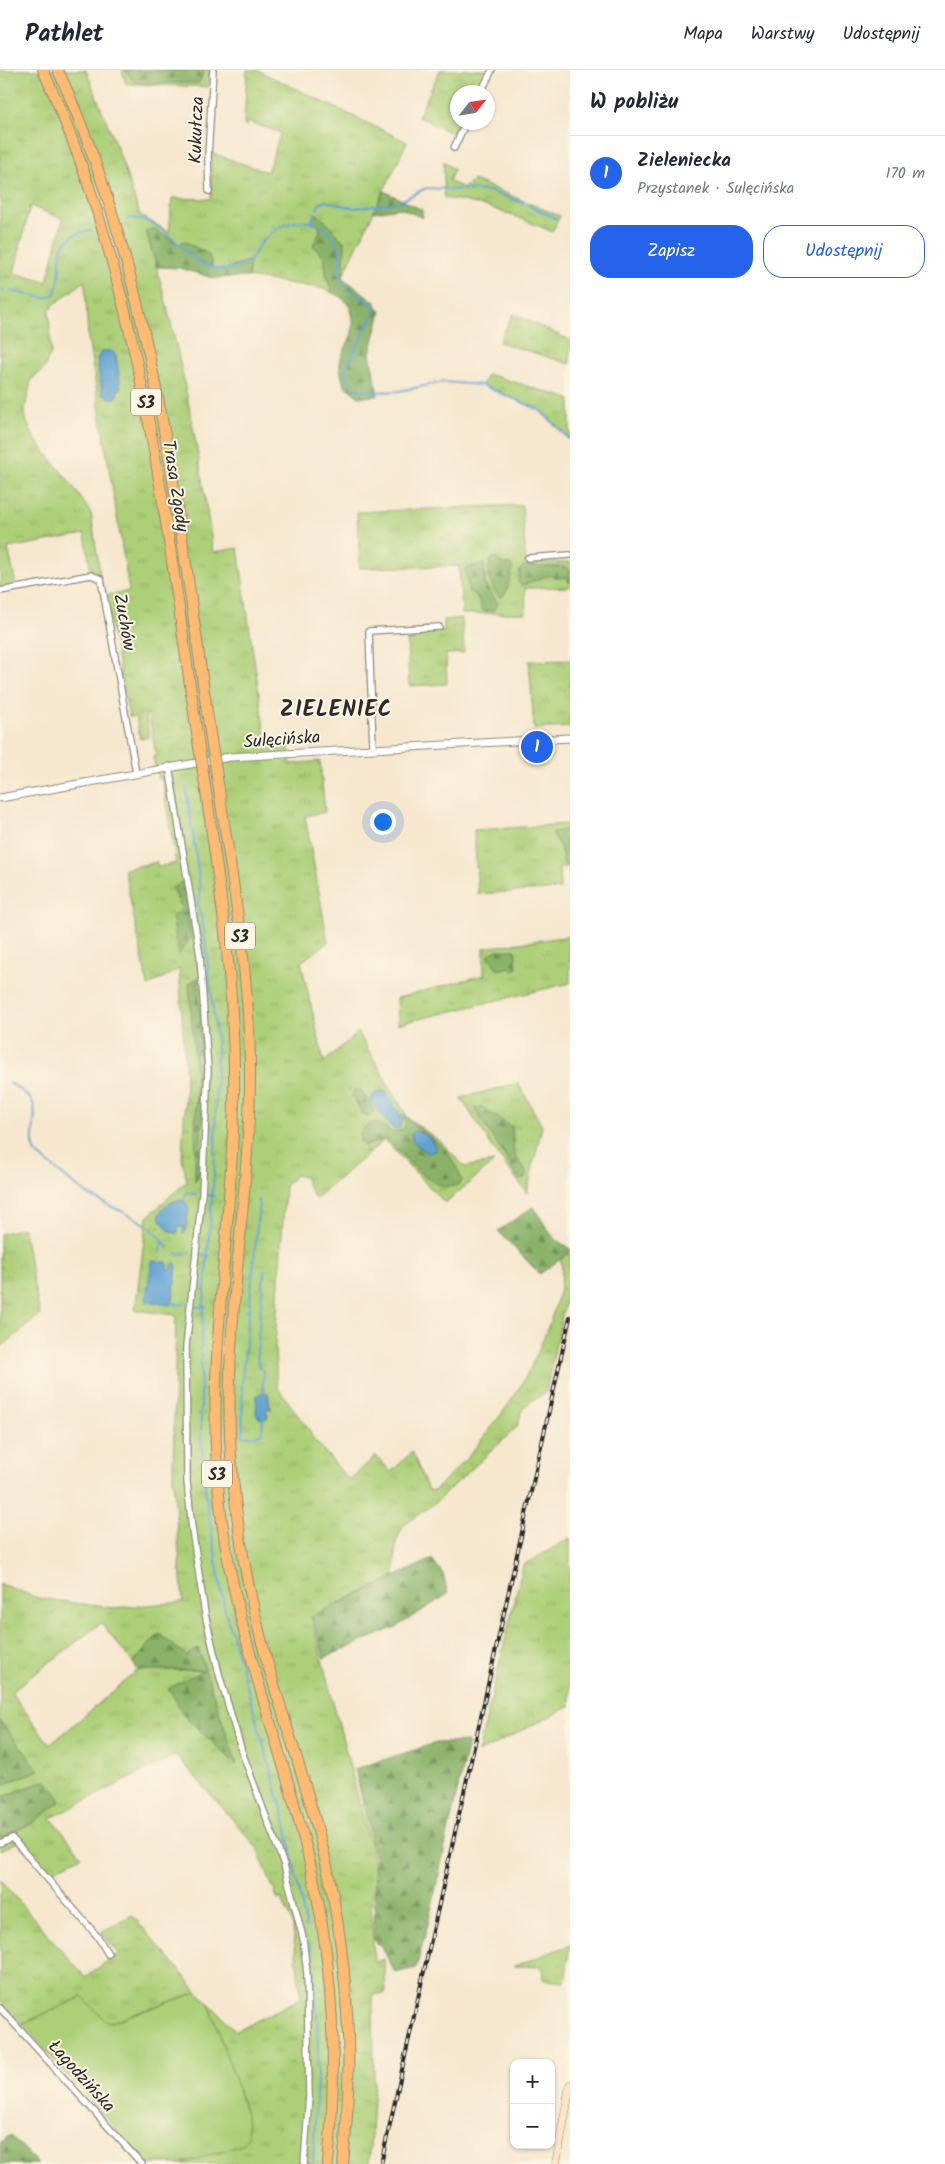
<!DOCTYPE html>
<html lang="pl">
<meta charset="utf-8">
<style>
body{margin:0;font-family:Kalam,sans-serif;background:#f2f2f3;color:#1f2937}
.controls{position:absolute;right:15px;bottom:15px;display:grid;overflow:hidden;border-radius:10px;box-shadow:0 1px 4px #0004}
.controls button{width:45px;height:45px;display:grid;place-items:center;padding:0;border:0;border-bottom:1px solid #e0e1e3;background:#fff;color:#1f2937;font:25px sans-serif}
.compass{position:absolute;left:450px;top:15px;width:45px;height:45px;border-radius:50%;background:#fff;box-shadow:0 1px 4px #0004;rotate:60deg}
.you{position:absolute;left:382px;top:751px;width:18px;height:18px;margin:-12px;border:4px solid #fff;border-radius:50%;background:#1a73e8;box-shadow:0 0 0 8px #1a73e833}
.badge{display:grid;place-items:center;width:32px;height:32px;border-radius:50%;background:#2563eb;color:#fff;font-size:16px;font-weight:700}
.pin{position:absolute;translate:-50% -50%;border:2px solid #fff;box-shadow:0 1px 5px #0006}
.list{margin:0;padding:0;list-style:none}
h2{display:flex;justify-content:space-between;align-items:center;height:65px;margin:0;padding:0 20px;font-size:21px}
h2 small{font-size:16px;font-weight:400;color:#747a83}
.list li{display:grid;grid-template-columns:32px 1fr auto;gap:15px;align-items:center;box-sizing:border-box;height:75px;padding:0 20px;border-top:1px solid #e0e1e3}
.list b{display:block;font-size:19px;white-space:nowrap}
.list p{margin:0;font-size:16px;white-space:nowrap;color:#747a83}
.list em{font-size:16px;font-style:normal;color:#747a83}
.actions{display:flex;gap:10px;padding:15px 20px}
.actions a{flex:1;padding:11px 0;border:1px solid #2563eb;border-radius:20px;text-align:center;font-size:18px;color:#2563eb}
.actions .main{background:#2563eb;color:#fff}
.map{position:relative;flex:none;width:570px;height:2094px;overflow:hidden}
header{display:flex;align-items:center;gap:30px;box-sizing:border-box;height:70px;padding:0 25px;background:#fff;border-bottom:1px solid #e0e1e3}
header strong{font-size:24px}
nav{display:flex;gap:28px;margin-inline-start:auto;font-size:18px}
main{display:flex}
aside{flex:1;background:#fff}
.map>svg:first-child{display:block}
.grass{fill:url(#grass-tufts);stroke:#6c7d51;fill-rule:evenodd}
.forest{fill:url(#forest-firs);stroke:#5a6e4a}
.garden{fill:#accf77;stroke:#6c7d51}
.water{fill:#5fa1d3;stroke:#45667f}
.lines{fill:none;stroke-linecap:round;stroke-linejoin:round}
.stream{stroke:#5fa1d3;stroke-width:2}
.minor-casing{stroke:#90897c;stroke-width:8}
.tertiary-casing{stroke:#90897c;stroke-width:9}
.secondary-casing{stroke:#90897c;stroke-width:9}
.motorway-casing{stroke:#90897c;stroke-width:12}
.minor{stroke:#fff;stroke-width:5.5}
.tertiary{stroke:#fff;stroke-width:7}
.secondary{stroke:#ffe4c6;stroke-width:8}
.motorway{stroke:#ffbb71;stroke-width:10}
.rail-casing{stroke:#2b2b2b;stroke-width:4}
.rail{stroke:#fcf5e5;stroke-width:2;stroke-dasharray:5.5;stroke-linecap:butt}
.motorway-bridge-casing{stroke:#90897c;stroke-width:12;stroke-linecap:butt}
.motorway-bridge{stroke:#ffbb71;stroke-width:10}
.labels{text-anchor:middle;stroke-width:4;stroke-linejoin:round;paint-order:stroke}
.shield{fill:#fcf5e5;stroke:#6a6863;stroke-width:1}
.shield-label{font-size:16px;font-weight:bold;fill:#2b2b2b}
.street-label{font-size:18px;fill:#2b2b2b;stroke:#fcf5e5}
.district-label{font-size:22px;font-weight:bold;letter-spacing:1px;fill:#2b2b2b;stroke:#fcf5e5}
</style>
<header>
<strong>Pathlet</strong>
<nav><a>Mapa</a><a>Warstwy</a><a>Udostępnij</a></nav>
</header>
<main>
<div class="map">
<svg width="570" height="2094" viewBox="0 0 570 2094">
<defs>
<pattern id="grass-tufts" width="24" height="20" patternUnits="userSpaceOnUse" patternTransform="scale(1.25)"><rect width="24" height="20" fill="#accf77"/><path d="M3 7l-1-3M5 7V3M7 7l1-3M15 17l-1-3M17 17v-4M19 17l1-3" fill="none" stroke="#94b267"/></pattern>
<pattern id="forest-firs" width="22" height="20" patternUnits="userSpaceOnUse" patternTransform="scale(1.25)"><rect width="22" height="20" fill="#89b268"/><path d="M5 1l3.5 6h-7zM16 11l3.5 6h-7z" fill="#709156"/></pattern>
</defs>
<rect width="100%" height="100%" fill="#fcf5e5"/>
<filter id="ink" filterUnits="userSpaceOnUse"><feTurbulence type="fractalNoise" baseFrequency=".02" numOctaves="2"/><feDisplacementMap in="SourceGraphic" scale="10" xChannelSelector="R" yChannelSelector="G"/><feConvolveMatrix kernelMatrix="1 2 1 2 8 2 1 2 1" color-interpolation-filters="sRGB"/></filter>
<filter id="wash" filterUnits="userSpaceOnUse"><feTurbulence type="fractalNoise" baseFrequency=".0096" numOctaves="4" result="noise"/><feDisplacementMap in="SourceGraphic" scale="20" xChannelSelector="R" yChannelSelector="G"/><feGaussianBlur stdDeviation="1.12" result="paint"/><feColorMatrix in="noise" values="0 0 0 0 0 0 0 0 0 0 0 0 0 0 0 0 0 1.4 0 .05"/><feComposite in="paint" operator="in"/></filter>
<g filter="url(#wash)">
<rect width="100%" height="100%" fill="#f6e7ce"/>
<g class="grass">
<path d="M0 0H86L119 83 140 145 169 162 172 128 211 129V83L267 102 281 63 249 52 247 56 244 55 247 0H257L407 72 342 208 345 193 326 152 315 144 311 152 319 155 320 163 313 175 325 188 327 209 333 223 321 218 248 207 250 191 223 200 213 198 154 159 146 161C178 266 198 374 213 482L238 478 266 672 288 671 291 694 320 691 325 742 305 746 328 872 301 892 324 992 358 962 408 1048 441 1072 465 1097 494 1092 445 1133 384 1070 315 1129 304 1107 295 1105 285 1116 275 1275 277 1317 310 1361 312 1367 349 1410 376 1386 391 1402 412 1382 428 1420 434 1421C448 1407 464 1393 476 1377 493 1355 512 1332 525 1308 538 1285 570 1212 560 1190L570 1182V1208L546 1322 523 1337 517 1357 437 1431 403 1456 396 1472 394 1507 311 1547 371 1778 376 1808 371 1834 374 1892 384 1889 386 1923 373 1925 374 2014 369 2094H180L242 2075 245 2044 209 1933 236 1961 301 1928 292 1851 281 1828 278 1830 256 1776 176 1685 51 1748 82 1786 48 1803 18 1772 0 1780V1768L33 1753 44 1711 0 1728V1514L38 1528 112 1538 183 1532 173 1408 176 1245 135 1240 147 1147 187 1111 182 1089 186 1010 179 899 148 916 124 799 157 792 158 797 176 793 162 709H158L153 687 156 686 149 644 146 645 149 667 140 669 136 647H129L105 526 129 521 88 268 85 211 53 235 49 242 51 283 43 300 31 310 25 339 26 351 35 369 72 415 91 443 100 505 91 502 85 464 8 478 15 510 13 518 0 520ZM30 136 63 149 47 212 14 203ZM101 1553 133 1593 159 1564 187 1586 198 1578 204 1600H138L50 1675 11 1622Z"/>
<polygon points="122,0 209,0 208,17 126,14"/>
<polygon points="440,0 487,0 477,22 458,22 458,52 462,53 456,65 418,47"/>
<path d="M444 91 454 100 449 111 464 118 472 110 476 111 560 146 552 162C515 145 484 133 444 128Z"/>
<polygon points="513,244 570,270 570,294 499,272"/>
<polygon points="487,304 570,329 570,370 540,340 482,315"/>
<polygon points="522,435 526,493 570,492 570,517 525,518 526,543 462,544 459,496 360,498 357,442"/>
<polygon points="462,548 464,583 446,584 447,614 409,616 407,564 444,562 444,550"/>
<polygon points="570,590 570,657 534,659 529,591"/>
<polygon points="570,754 570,797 559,798 560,819 478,824 474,760"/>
<polygon points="570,866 570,913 398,954 397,928 484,905 484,878"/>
<polygon points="518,1013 542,1056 527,1123 495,1081 461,1028"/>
<polygon points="23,1158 40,1245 0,1278 0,1164"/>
<polygon points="570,1468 570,1636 478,1683 523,1495"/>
<polygon points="0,1810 85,1907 119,1883 101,1862 132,1845 198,1922 108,1953 82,1927 22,1954 0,1930"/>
<polygon points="570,1875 565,1912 544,1910 543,1897 514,1896"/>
</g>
<g class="forest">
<polygon points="125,0 205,0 199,13 139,13 134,11"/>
<polygon points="384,121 422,140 423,148 400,138 373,142"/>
<path d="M315 143 326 152 345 173 343 208 374 231 381 242 370 283 378 326 359 327 344 315C342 308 339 298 340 292 342 281 350 272 352 262 356 245 349 229 333 223L327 209 325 188 313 175 320 163 319 155 311 153Z"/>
<polygon points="154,159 180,175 183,171 209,184 213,198 223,200 250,190 248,207 213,208 180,198 157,197 146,161"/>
<path d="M495 487 503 494 511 495 513 498 506 523 502 527 498 526C490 515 485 503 491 489Z"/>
<polygon points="484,493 485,515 498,533 493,541 483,541 477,526 469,522 465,499"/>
<polygon points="523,496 564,497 570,500 570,513 566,507 557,508 548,505 521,516 518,511 520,500"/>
<polygon points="570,758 570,795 564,794 560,777 552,763"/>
<polygon points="184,811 191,868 179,884 172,847 182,840 173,818"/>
<polygon points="496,880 515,880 517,898 513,901 509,897 498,900 488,886"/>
<polygon points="198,908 203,1013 200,1102 195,1112 196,1009 189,913"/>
<polygon points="354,1020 361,1020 375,1041 369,1046 363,1044 352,1026"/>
<polygon points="482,1037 512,1057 514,1084 526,1102 525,1108 520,1110 474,1038"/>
<path d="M403 1045 446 1080 458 1100 462 1112C436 1132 403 1082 386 1069L364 1076 360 1073V1063C376 1046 376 1054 393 1062L404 1059 406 1051Z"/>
<polygon points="533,1137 554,1168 570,1179 570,1182 540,1204 498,1161"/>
<polygon points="432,1489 443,1504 448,1524 396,1557 324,1588 312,1546"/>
<polygon points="159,1564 187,1586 198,1578 237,1695 184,1646 169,1618 204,1600 138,1600 133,1593"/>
<polygon points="0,1651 39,1700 0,1716"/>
<polygon points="468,1672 428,1854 416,1898 395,1903 383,1879 374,1870 375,1788 355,1699 436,1673"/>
<polygon points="44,1711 48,1712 61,1731 33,1753 0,1768 0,1728"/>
<polygon points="10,2065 38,2094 0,2094 0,2073"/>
</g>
<polygon class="garden" points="198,1922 209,1933 246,2044 248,2067 242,2075 180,2094 147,2094 22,1954 82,1927 108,1953"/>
<g class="water">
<polygon points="102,281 111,281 116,285 121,319 118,320 117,327 112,329 102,323 97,289"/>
<polygon points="381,1021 386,1022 403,1049 400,1057 393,1059 370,1030 373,1025"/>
<path d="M415 1061C426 1062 433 1070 436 1080L428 1084 413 1071 411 1064Z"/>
<path d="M178 1130 185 1132 189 1137 186 1161 183 1164 184 1157H179L177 1164 169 1161 159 1148C160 1140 170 1131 178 1130Z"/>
<polygon points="152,1191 167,1192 167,1199 170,1200 174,1193 177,1195 173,1231 170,1235 147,1232 146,1226"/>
<polygon points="263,1322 268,1323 271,1340 269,1338 266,1340 268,1347 264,1349 259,1348 256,1343 257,1325"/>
</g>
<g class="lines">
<g class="stream">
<polyline points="528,135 555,148"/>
<polyline points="317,139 319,134 325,131 355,138 399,132 426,118 489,121 524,133"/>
<path d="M127 149C164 143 181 189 213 198 225 201 239 198 249 191 254 187 257 177 262 172 283 149 316 141 336 171 345 186 335 199 342 211 349 225 368 228 376 240L345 299 346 306 357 320 377 322 399 321 444 312 482 315 540 340 570 370"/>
<polyline points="311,153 315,143"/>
<polyline points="0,220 4,220"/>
<polyline points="11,221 45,228 55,224 59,210 61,177 73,165 91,160"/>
<polyline points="186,718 198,799 200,824 198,834 204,860 217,974 215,1088 201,1271 201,1368 204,1408 209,1447 224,1536 286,1754 306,1858"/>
<path d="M10 1013C17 1018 30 1025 33 1033 39 1048 27 1071 37 1084 54 1097 69 1112 86 1123 117 1143 147 1145 169 1179"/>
<polyline points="206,1125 214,1126"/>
<polyline points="183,1131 186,1123 196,1124"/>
<polyline points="160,1183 163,1171"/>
<polyline points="176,1183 189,1184"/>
<polyline points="200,1184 209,1186"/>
<polyline points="252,1190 254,1190 259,1130 257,1130"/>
<polyline points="160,1191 160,1188"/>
<polyline points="172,1233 183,1235"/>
<polyline points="194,1236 206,1237"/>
<polyline points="246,1240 249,1240 254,1190"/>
<polyline points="249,1240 242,1312 243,1366 256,1366 262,1363 263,1347"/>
<polyline points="263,1322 263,1302 258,1292 257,1284 264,1200"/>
<polyline points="310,1874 316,1920 318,1980 313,2094"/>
</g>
</g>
</g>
<g filter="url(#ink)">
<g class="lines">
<g class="minor-casing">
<g id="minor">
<polyline points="481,22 492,0"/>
<polyline points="454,78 466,52"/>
<polyline points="209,121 208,86 213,0"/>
<polyline points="528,488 570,485"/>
<polyline points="0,521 91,505 101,509 136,703"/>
<polyline points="373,678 369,561 439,557"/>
<polyline points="169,696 200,886 208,999 202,1124 186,1277 187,1411 192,1459 205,1544 219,1604 242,1682 284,1795 303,1868 307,1904 309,2026 304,2094"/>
<polyline points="0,1773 12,1768 98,1867 108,1884"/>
<polyline points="0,1938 142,2094"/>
</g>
</g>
<g class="tertiary-casing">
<polyline id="tertiary" points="0,728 230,687 570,668"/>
</g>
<g class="secondary-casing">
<polyline id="secondary" points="556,2094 570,2015"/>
</g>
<g class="motorway-casing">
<g id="motorway">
<path d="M43 0C141 213 165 448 199 677"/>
<path d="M58 0C155 212 178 447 212 676"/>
<path d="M216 700C231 803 251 906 250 1010 249 1140 221 1269 232 1399 237 1458 247 1516 262 1573 281 1644 307 1713 324 1784 348 1885 354 1991 343 2094"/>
<path d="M203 702C221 821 239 940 233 1061 228 1188 206 1307 220 1435 233 1556 279 1668 308 1785 333 1886 338 1991 328 2094"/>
</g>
</g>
<use href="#minor" class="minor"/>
<use href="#tertiary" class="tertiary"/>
<use href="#secondary" class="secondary"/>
<use href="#motorway" class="motorway"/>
<g class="rail-casing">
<polyline id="rail" points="381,2094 570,1247"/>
</g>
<use href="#rail" class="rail"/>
<g class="motorway-bridge-casing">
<g id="motorway-bridge">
<polyline points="212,676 216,700"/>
<polyline points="199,677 203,702"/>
</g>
</g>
<use href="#motorway-bridge" class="motorway-bridge"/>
</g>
</g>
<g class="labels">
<g class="shield">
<rect x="131" y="318.5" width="30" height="27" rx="4"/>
<rect x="225" y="852.5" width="30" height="27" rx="4"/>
<rect x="202" y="1390.5" width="30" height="27" rx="4"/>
</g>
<g class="shield-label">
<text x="146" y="338">S3</text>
<text x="240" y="872">S3</text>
<text x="217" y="1410">S3</text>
</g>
<g class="street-label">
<text transform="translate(196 60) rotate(-88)" y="6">Kukułcza</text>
<text transform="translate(176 416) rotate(81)" y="6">Trasa Zgody</text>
<text transform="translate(125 552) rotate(80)" y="6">Zuchów</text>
<text transform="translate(282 669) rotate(-4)" y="6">Sulęcińska</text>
<text transform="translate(82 2006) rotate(48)" y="6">Łagodzińska</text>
</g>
<g class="district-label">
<text x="336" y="646">ZIELENIEC</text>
</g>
</g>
</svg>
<div class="controls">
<button>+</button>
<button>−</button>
</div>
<svg class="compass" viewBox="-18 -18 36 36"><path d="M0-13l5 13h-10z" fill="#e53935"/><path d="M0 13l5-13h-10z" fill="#747a83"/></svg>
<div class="you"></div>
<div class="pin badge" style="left:537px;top:677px">1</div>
</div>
<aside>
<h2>W pobliżu<small></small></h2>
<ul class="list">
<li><span class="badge">1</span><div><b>Zieleniecka</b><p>Przystanek · Sulęcińska</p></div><em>170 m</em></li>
</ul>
<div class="actions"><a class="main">Zapisz</a><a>Udostępnij</a></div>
</aside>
</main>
